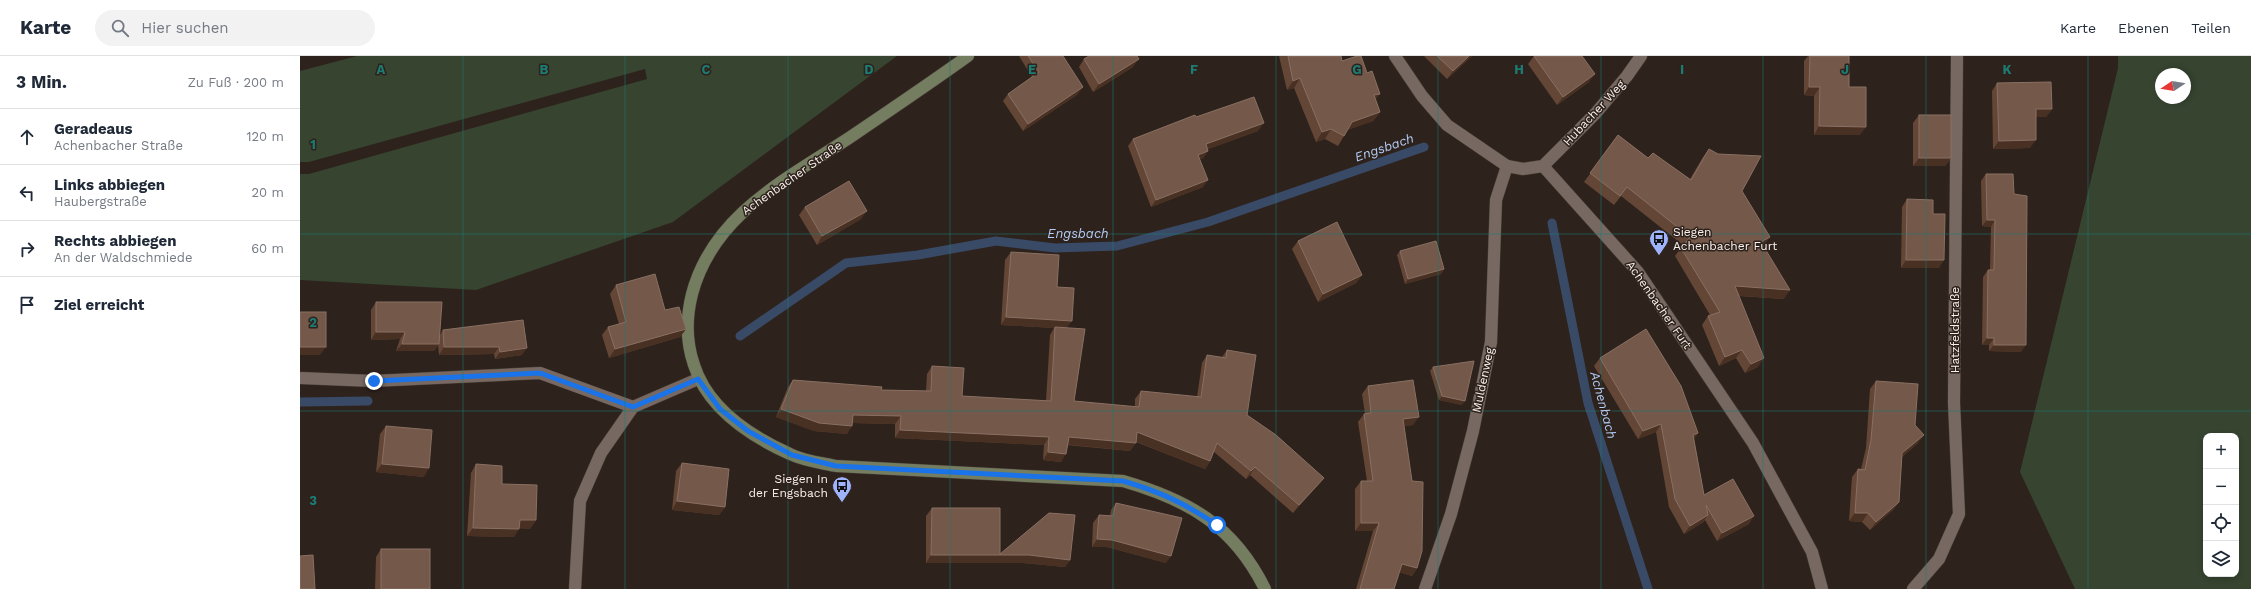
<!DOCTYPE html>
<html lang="de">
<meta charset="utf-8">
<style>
body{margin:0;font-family:"Work Sans",sans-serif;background:#f2f2f3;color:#1f2937}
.controls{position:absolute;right:12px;bottom:12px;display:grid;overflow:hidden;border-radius:8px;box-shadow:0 2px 6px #0003}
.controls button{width:36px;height:36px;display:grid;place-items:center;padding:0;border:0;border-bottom:1px solid #e0e1e3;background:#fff;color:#1f2937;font:20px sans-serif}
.compass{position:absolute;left:1855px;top:12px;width:36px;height:36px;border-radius:50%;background:#fff;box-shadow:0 2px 6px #0003;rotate:258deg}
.stop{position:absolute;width:12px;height:12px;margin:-9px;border:3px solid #1a73e8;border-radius:50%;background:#fff}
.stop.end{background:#1a73e8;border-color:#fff;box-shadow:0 1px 4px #0008}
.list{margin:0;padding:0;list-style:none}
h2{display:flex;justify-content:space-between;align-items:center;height:52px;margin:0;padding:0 16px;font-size:17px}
h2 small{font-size:13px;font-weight:400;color:#747a83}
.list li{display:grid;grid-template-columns:26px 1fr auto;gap:12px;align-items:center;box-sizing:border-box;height:56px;padding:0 16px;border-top:1px solid #e0e1e3}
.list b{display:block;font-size:15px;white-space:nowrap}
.list p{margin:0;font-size:13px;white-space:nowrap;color:#747a83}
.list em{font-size:13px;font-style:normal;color:#747a83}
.icon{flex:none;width:22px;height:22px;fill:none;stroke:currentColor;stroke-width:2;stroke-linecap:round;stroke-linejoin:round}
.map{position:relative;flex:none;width:1951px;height:533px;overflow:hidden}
header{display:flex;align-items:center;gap:24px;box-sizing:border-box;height:56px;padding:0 20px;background:#fff;border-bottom:1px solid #e0e1e3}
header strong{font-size:19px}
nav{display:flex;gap:22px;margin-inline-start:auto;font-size:14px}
.search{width:280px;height:36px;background:#f2f2f3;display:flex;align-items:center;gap:10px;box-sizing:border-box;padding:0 14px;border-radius:22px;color:#747a83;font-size:15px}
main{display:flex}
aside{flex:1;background:#fff}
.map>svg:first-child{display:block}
.green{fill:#364430;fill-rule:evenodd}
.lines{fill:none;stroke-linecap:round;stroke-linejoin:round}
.stream{stroke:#394a67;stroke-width:9}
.minor-casing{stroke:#483e39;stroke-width:13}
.tertiary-casing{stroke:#483e39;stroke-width:13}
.secondary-casing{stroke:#483e39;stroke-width:13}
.minor{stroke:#776961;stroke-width:12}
.tertiary{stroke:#776961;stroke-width:12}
.secondary{stroke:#747d5f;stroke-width:12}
.wall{fill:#644636}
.shaded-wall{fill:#483023}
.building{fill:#745849;stroke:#897063}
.route{stroke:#1a73e8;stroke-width:5}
.grid{fill:none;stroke:#1b7c74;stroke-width:1;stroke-opacity:0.55}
.labels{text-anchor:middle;stroke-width:3;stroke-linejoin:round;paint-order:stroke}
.street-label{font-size:12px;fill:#f9f1ec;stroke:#2e221c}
.poi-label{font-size:12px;fill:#f9f1ec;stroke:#2e221c;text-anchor:start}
.water-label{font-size:13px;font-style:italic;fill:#b2cdf7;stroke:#2e221c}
.grid-label{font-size:13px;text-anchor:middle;font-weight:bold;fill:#1b7c74;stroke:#2e221c;stroke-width:3;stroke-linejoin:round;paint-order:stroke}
</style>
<header>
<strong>Karte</strong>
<div class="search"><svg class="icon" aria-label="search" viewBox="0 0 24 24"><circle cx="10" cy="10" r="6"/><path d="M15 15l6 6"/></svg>Hier suchen</div>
<nav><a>Karte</a><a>Ebenen</a><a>Teilen</a></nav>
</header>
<main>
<aside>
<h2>3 Min.<small>Zu Fuß · 200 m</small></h2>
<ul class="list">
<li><svg class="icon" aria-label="ahead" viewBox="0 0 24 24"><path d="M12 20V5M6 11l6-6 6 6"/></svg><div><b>Geradeaus</b><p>Achenbacher Straße</p></div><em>120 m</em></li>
<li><svg class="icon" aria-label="left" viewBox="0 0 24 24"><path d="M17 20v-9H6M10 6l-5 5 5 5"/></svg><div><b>Links abbiegen</b><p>Haubergstraße</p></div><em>20 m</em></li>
<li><svg class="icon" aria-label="right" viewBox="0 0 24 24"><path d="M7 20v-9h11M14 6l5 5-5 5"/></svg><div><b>Rechts abbiegen</b><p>An der Waldschmiede</p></div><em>60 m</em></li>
<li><svg class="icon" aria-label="arrive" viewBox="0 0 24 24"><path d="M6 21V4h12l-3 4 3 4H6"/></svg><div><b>Ziel erreicht</b></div></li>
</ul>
</aside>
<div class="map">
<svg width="1951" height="533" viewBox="0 0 1951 533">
<rect width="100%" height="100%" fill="#2e221c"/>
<g class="green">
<polygon points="57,0 597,0 373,166 176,234 0,224 0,118 9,118 347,23 345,13 9,106 0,106 0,15"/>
<path d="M1818 0H1951V533H1775L1720 416 1818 12ZM1861 18H1885V42H1861ZM1906 380H1936V518H1906Z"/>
</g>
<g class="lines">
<g class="stream">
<polyline points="1252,167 1288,347 1348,533"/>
<polyline points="440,280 546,207 618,199 696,185 755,192 817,190 908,166 1124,91"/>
<polyline points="0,346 68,345"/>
</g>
<g class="minor-casing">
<g id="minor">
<polyline points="1243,110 1338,216 1453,387 1512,496 1522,533"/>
<polyline points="0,322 73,325 240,317 333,351"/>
<polyline points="275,533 280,445 301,397 333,351 398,323"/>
<polyline points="1125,533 1151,458 1173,375 1191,286 1196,144 1207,110"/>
<polyline points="1613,533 1639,503 1659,458 1654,347 1657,0"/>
</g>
</g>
<g class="tertiary-casing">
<polyline id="tertiary" points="1095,0 1122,40 1147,69 1207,110 1223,113 1243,110 1295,58 1327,20 1341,0"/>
</g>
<g class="secondary-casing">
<path id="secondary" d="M668 0C629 28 589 55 549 82 485 124 413 159 392 238 386 262 386 286 394 309 408 353 450 380 490 398 504 405 522 407 536 410L823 425C889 444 934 470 965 533"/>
</g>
<use href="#minor" class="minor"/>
<use href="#tertiary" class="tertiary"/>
<use href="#secondary" class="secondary"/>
</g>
<g class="wall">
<polygon points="719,0 763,0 778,38 723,75 703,45 708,38 732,21"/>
<polygon points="979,0 1041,0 1042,5 1076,44 1080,56 1073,65 1047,74 1044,80 1038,90 1025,83 1016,86 994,32 987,34"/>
<polygon points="1124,0 1172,0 1147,23"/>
<polygon points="1234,0 1289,26 1257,49 1228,8"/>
<polygon points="1508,0 1549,0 1549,31 1560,79 1514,79 1514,40 1504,39 1504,5"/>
<polygon points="784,3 833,11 793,36 779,11"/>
<polygon points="1697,27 1752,53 1746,61 1736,61 1730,92 1693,93 1692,35"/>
<polygon points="1619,59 1651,102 1645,110 1613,110 1613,67"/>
<polygon points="896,61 958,75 908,93 908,95 903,102 900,103 903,131 851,151 828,90 833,83"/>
<polygon points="1318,79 1348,102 1390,123 1403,101 1409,93 1442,135 1464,190 1463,190 1484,243 1439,240 1458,311 1445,317 1436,302 1419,310 1402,269 1408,260 1410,259 1375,200 1383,189 1321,140 1314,149 1284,126"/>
<polygon points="1686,118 1714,138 1721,296 1689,295 1689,289 1682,289 1683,221 1688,214 1690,214 1691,171 1682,170 1681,125"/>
<polygon points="1607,143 1633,158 1639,212 1601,212 1602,151"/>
<polygon points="505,151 561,163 517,189 499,159"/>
<polygon points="998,185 1062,219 1056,227 1018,246 992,193"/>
<polygon points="1100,195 1144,213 1141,218 1105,228 1097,199"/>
<polygon points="711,196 767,272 774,345 835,351 835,343 841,335 897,341 902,307 907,299 922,301 927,294 947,359 1024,422 1018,429 993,457 950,419 946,423 914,396 910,405 905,413 836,386 830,395 767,389 761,406 743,404 744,389 595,382 595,368 552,367 547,378 514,375 476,361 488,331 493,324 581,334 626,335 627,318 632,310 662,340 746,345 750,279 754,272 701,269 705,204"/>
<polygon points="316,229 365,254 386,273 380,281 309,302 302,279 308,271 319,268 310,238"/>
<polygon points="76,246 140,279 143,274 223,264 222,299 195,303 194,298 139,299 138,289 134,295 96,295 100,283 71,284 71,254"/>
<polygon points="1300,302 1398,377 1394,383 1404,439 1449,468 1417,485 1405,464 1402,467 1384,478 1369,451 1356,376 1338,383 1294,310"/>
<polygon points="1133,311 1162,349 1139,344 1130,315"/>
<polygon points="1576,325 1615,369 1618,387 1602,401 1599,446 1593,454 1570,474 1562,466 1549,465 1552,421 1558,413 1561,413 1566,392 1570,333"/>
<polygon points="1068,330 1113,369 1104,370 1117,512 1112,520 1099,516 1094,533 1056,533 1073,475 1055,475 1055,433 1061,425 1067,425 1058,366 1064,358 1065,358 1062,338"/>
<polygon points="86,370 124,421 76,416 80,378"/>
<polygon points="382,407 425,451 419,459 372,454 376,415"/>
<polygon points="176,408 202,428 236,464 230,473 219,472 214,481 167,480 171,417"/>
<polygon points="816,447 866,507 807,491 792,491 793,467 799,459 810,460 811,454"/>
<polygon points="632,452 700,498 770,504 765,511 723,507 626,507 626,460"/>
<polygon points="81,493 130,533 75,533 76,501"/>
</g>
<g class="shaded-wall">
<polygon points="1169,0 1172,0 1147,23 1153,15"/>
<polygon points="839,3 833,11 793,36 799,28"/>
<polygon points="1295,18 1289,26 1257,49 1263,41"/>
<polygon points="1000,22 994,32 987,34 993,25"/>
<polygon points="783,31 778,38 723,75 728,68"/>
<polygon points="1509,31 1520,31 1514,40 1504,39"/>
<polygon points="1080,38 1073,47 1074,39"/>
<polygon points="1736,53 1752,53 1746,61 1730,61"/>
<polygon points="1080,56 1073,65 1045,75 1052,66"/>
<polygon points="964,67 958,75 901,96 906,88"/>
<polygon points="1519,70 1566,71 1560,79 1514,79"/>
<polygon points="1031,73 1025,83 1016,86 1022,76"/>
<polygon points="1736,84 1730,92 1693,93 1699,85"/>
<polygon points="908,95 903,102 893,106 898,99"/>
<polygon points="1619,102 1651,102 1645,110 1613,110"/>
<polygon points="908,124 903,131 851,151 856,144"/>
<polygon points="567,155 561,163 517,189 522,180"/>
<polygon points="1687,164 1695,164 1691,171 1682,170"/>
<polygon points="1470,181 1464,190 1455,195 1461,186"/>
<polygon points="1606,204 1644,204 1639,212 1601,212"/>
<polygon points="1144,213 1141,218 1105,228 1108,223"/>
<polygon points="1062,219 1056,227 1018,246 1023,238"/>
<polygon points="1435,230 1490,234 1484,243 1429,239"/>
<polygon points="706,261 772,265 766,273 755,271 754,272 701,269"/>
<polygon points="386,273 380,281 309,302 315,293"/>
<polygon points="76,276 105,276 100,283 71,284"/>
<polygon points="1687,282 1694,282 1689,289 1682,289"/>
<polygon points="102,288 139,288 134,295 96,295"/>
<polygon points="1694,289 1726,289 1721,296 1689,295"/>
<polygon points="0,291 26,291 20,299 0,299"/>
<polygon points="144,291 199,291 194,298 139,299"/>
<polygon points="227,292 222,299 195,303 200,296"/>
<polygon points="1442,294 1436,302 1419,310 1425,301"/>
<polygon points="1464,302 1458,311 1445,317 1451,308"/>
<polygon points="1142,340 1165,345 1162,349 1139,344"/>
<polygon points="481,353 552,370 547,378 514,375 476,361"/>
<polygon points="553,359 601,360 595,368 548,367"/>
<polygon points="1119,361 1113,369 1097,371 1103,363"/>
<polygon points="1361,368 1356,376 1338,383 1343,375"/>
<polygon points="600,374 749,381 744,389 595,382"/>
<polygon points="837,376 910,405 905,413 832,384"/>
<polygon points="1398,377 1393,385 1393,379"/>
<polygon points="1624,379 1618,387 1597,405 1602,397"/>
<polygon points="769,381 836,387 830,395 763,388"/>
<polygon points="748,396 766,398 761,406 743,404"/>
<polygon points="82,408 129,412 124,421 76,416"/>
<polygon points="955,411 950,419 946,423 951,415"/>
<polygon points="1024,422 1018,429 993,457 999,449"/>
<polygon points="377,445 425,451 419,459 372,454"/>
<polygon points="1599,446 1593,454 1570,474 1576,466"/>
<polygon points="1555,457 1568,457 1562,466 1549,465"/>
<polygon points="1408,459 1402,467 1384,478 1390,470"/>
<polygon points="1454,460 1449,468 1417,485 1422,477"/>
<polygon points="220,464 236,464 230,473 214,472"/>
<polygon points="1061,467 1079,467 1073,475 1055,475"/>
<polygon points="173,472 219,473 214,481 167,480"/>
<polygon points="797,483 812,484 871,500 866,507 807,491 792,491"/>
<polygon points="631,499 729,499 770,504 765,511 723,507 626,507"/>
<polygon points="1102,508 1117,512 1112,520 1096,515"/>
</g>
<g class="building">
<polygon points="728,0 763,0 783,31 728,68 708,38 739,16"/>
<polygon points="789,0 837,0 839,3 799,28 784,3"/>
<polygon points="988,0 1041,0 1042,5 1057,0 1061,0 1067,17 1072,15 1080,38 1074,39 1080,56 1052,66 1044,80 1031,73 1022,76 1000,22 993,25"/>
<polygon points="1137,0 1169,0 1153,15"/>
<polygon points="1234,0 1282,0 1295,18 1263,41"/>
<polygon points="1510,0 1549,0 1549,31 1566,31 1566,71 1519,70 1520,31 1509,31"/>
<polygon points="1751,26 1752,53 1736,53 1736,84 1699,85 1697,27"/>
<polygon points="954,41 964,67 906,88 908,95 898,99 908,124 856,144 833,83 895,59 896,61"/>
<rect x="1619" y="59" width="32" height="43"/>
<polygon points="1318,79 1348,102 1353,97 1391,124 1409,93 1418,98 1461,100 1442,135 1470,181 1461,186 1490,234 1435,230 1464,302 1451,308 1442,294 1425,301 1408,260 1420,256 1381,192 1390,181 1327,131 1320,140 1290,117"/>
<polygon points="1686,118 1713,118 1714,138 1727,140 1726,289 1694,289 1694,282 1687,282 1688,214 1694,214 1695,164 1687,164"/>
<polygon points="549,125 567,155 522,180 505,151"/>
<polygon points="1607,143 1633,144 1633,158 1645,158 1644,204 1606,204"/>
<polygon points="1037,166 1062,219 1023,238 998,185"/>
<polygon points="1136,185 1144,213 1108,223 1100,195"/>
<polygon points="711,196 759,199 757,231 774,232 772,265 706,261"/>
<polygon points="355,218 365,254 379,251 386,273 315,293 308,271 326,266 316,229"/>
<polygon points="76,246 142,246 139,288 102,288 105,276 76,276"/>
<rect x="0" y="256" width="26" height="35"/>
<polygon points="223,264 227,292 200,296 199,291 144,291 143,274"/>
<polygon points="755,271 785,273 774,345 839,351 841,335 901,341 907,299 926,302 927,294 956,299 947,359 976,379 1024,422 999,449 955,411 951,415 917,387 910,405 837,376 836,387 769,381 766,398 748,396 749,381 600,374 601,360 553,359 552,370 519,367 481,353 493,324 582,331 581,334 631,335 632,310 664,312 662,340 751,345"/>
<polygon points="1346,273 1381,330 1398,377 1393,379 1404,439 1433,423 1454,460 1422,477 1406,449 1408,459 1390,470 1375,443 1361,368 1343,375 1300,302"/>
<polygon points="1174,305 1165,345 1142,340 1133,311"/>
<polygon points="1113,324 1119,361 1103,363 1112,425 1123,426 1122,495 1117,512 1102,508 1094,533 1060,533 1079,467 1061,467 1061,425 1073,425 1064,358 1071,357 1068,330"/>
<polygon points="1576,325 1618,328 1615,369 1624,379 1602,397 1599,446 1576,466 1568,457 1555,457 1558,413 1565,414 1571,384"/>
<polygon points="86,370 132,374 129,412 82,408"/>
<polygon points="382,407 429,413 425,451 377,445"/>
<polygon points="176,408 202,410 202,428 237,429 236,464 220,464 219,473 173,472"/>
<polygon points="816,447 882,462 871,500 812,484 797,483 799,459 813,460"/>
<polygon points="632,452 700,452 700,498 749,457 775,459 770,504 729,499 631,499"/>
<rect x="81" y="493" width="49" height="40"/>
<polygon points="13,499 15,533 0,533 0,500"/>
</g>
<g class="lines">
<path class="route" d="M74 325 240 317 333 351 398 323 420 353 448 375 492 399 536 410 823 425C861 436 884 447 917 469"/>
</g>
<path class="grid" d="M163 0V533M325 0V533M488 0V533M650 0V533M813 0V533M976 0V533M1138 0V533M1301 0V533M1463 0V533M1626 0V533M1788 0V533M0 178H1951M0 355H1951"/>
<defs>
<g id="bus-pin" transform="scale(1)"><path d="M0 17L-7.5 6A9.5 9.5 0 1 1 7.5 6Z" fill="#9fb3fd" stroke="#2e221c"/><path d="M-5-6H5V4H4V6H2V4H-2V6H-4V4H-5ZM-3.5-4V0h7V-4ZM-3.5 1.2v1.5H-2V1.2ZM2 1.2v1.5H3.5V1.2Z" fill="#111"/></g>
</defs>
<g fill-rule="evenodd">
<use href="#bus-pin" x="1359" y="183"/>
<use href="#bus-pin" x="542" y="430"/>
</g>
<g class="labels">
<g class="street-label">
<text transform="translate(1294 57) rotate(-47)" y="4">Hubacher Weg</text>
<text transform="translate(492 122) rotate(-35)" y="4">Achenbacher Straße</text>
<text transform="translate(1359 249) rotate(55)" y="4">Achenbacher Furt</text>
<text transform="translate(1655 274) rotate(-90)" y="4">Hatzfeldstraße</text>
<text transform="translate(1183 324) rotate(-78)" y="4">Muldenweg</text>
</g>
<g class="poi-label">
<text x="1373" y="180">Siegen<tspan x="1373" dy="14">Achenbacher Furt</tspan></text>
<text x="528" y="427" text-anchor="end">Siegen In<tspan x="528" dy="14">der Engsbach</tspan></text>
</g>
<g class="water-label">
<text transform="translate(1084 91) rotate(-19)" y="5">Engsbach</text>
<text x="778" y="182">Engsbach</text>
<text transform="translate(1304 349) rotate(75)" y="5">Achenbach</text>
</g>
</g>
<g class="grid-label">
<text x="81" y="18">A</text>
<text x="244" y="18">B</text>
<text x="406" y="18">C</text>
<text x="569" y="18">D</text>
<text x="732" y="18">E</text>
<text x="894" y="18">F</text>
<text x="1057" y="18">G</text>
<text x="1219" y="18">H</text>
<text x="1382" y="18">I</text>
<text x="1545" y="18">J</text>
<text x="1707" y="18">K</text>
<text x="13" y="93">1</text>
<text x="13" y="271">2</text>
<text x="13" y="449">3</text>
</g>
</svg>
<div class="controls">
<button>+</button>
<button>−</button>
<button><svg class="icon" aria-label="locate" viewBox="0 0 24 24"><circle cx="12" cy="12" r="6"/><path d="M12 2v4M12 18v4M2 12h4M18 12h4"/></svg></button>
<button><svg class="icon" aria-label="layers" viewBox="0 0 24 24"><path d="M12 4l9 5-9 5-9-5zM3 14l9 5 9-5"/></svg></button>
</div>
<svg class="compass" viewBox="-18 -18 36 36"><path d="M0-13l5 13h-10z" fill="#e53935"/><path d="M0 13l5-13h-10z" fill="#747a83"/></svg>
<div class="stop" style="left:917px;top:469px"></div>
<div class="stop end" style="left:74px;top:325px"></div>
</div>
</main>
